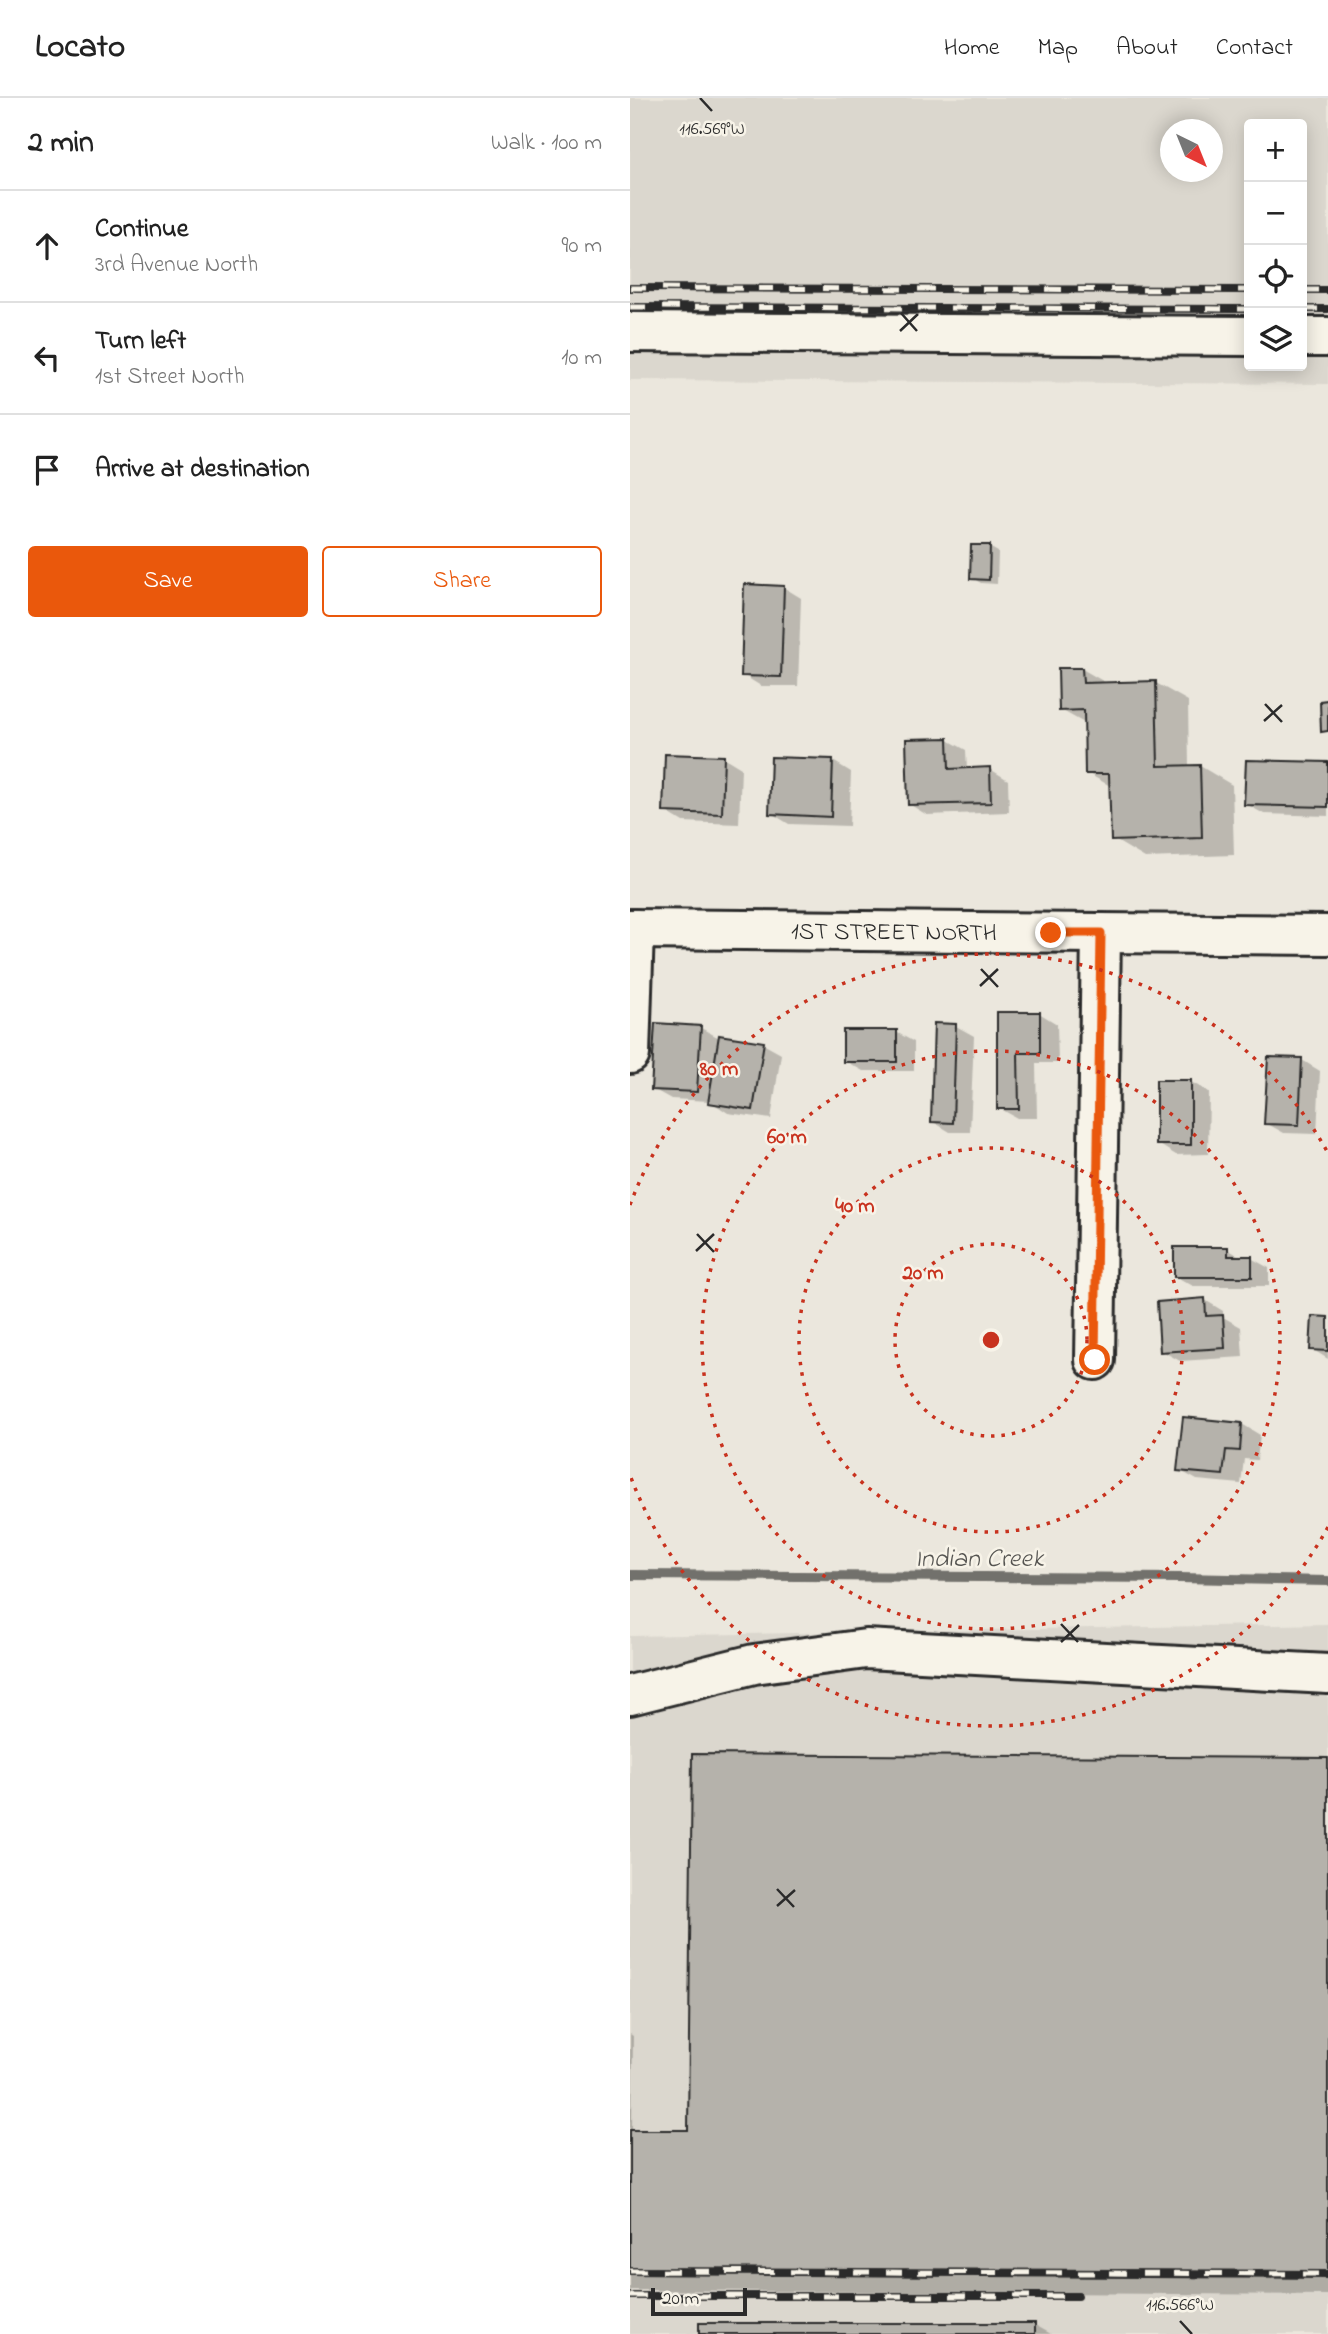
<!DOCTYPE html>
<meta charset="utf-8">
<style>
body{margin:0;font-family:"Indie Flower",sans-serif;background:#f6f6f6;color:#222}
.controls{position:absolute;right:21px;top:21px;display:grid;overflow:hidden;border-radius:7px;box-shadow:0 4px 18px #0003}
.controls button{width:63px;height:63px;display:grid;place-items:center;padding:0;border:0;border-bottom:2px solid #e0e0e0;background:#fff;color:#222;font:35px sans-serif}
.compass{position:absolute;left:530px;top:21px;width:63px;height:63px;border-radius:50%;background:#fff;box-shadow:0 4px 18px #0003;rotate:137deg}
.scale{position:absolute;left:21px;bottom:18px;width:96px;box-sizing:border-box;padding-left:7px;border:4px solid #2b2b2b;border-top:0;font-size:19px;line-height:24px;white-space:nowrap;color:#2b2b2b;-webkit-text-stroke:5px #f7f3e8;paint-order:stroke}
.stop{position:absolute;width:21px;height:21px;margin:-16px;border:5px solid #ea580c;border-radius:50%;background:#fff}
.stop.end{background:#ea580c;border-color:#fff;box-shadow:0 2px 7px #0008}
.list{margin:0;padding:0;list-style:none}
h2{display:flex;justify-content:space-between;align-items:center;height:91px;margin:0;padding:0 28px;font-size:30px}
h2 small{font-size:23px;font-weight:400;color:#767676}
.list li{display:grid;grid-template-columns:46px 1fr auto;gap:21px;align-items:center;box-sizing:border-box;height:112px;padding:0 28px;border-top:2px solid #e0e0e0}
.list b{display:block;font-size:26px;white-space:nowrap}
.list p{margin:0;font-size:23px;white-space:nowrap;color:#767676}
.list em{font-size:23px;font-style:normal;color:#767676}
.actions{display:flex;gap:14px;padding:21px 28px}
.actions a{flex:1;padding:16px 0;border:2px solid #ea580c;border-radius:7px;text-align:center;font-size:24px;color:#ea580c}
.actions .main{background:#ea580c;color:#fff}
.icon{flex:none;width:38px;height:38px;fill:none;stroke:currentColor;stroke-width:2;stroke-linecap:round;stroke-linejoin:round}
.map{position:relative;flex:none;width:698px;height:2236px;overflow:hidden}
header{display:flex;align-items:center;gap:42px;box-sizing:border-box;height:98px;padding:0 35px;background:#fff;border-bottom:2px solid #e0e0e0}
header strong{font-size:33px}
nav{display:flex;gap:38px;margin-inline-start:auto;font-size:24px}
main{display:flex}
aside{flex:1;background:#fff}
.map>svg:first-child{display:block}
.built{fill:#dbd7ce;fill-rule:evenodd}
.shadow{fill:#0003}
.lines{fill:none;stroke-linecap:round;stroke-linejoin:round}
.stream{stroke:#72716c;stroke-width:10}
.building{fill:#b5b2ab;stroke:#2b2b2b;stroke-width:2}
.minor-casing{stroke:#2b2b2b;stroke-width:44}
.minor{stroke:#f7f3e8;stroke-width:38}
.rail-casing{stroke:#2b2b2b;stroke-width:8}
.rail{stroke:#f7f3e8;stroke-width:5;stroke-dasharray:16;stroke-linecap:butt}
.route{stroke:#ea580c;stroke-width:9}
.ticks{fill:none;stroke:#2b2b2b;stroke-width:2.5}
.ring{fill:none;stroke:#c8321e;stroke-width:3.5;stroke-dasharray:3.5 7}
.labels{text-anchor:middle;stroke-width:5;stroke-linejoin:round;paint-order:stroke}
.street-label{font-size:24px;fill:#2b2b2b;stroke:#f7f3e8}
.water-label{font-size:26px;font-style:italic;fill:#555451;stroke:#f7f3e8}
.ticks-label{font-size:18px;text-anchor:middle;fill:#2b2b2b;stroke:#f7f3e8;stroke-width:5;stroke-linejoin:round;paint-order:stroke}
.centre{fill:#c8321e;stroke:#f7f3e8;stroke-width:3.5}
.ring-label{font-size:21px;text-anchor:middle;font-weight:bold;fill:#c8321e;stroke:#f7f3e8;stroke-width:5;stroke-linejoin:round;paint-order:stroke}
</style>
<header>
<strong>Locato</strong>
<nav><a>Home</a><a>Map</a><a>About</a><a>Contact</a></nav>
</header>
<main>
<aside>
<h2>2 min<small>Walk · 100 m</small></h2>
<ul class="list">
<li><svg class="icon" aria-label="ahead" viewBox="0 0 24 24"><path d="M12 20V5M6 11l6-6 6 6"/></svg><div><b>Continue</b><p>3rd Avenue North</p></div><em>90 m</em></li>
<li><svg class="icon" aria-label="left" viewBox="0 0 24 24"><path d="M17 20v-9H6M10 6l-5 5 5 5"/></svg><div><b>Turn left</b><p>1st Street North</p></div><em>10 m</em></li>
<li><svg class="icon" aria-label="arrive" viewBox="0 0 24 24"><path d="M6 21V4h12l-3 4 3 4H6"/></svg><div><b>Arrive at destination</b></div></li>
</ul>
<div class="actions"><a class="main">Save</a><a>Share</a></div>
</aside>
<div class="map">
<svg width="698" height="2236" viewBox="0 0 698 2236">
<rect width="100%" height="100%" fill="#ebe7dd"/>
<filter id="ink" filterUnits="userSpaceOnUse"><feTurbulence type="fractalNoise" baseFrequency=".0143" numOctaves="2"/><feDisplacementMap in="SourceGraphic" scale="14" xChannelSelector="R" yChannelSelector="G"/><feConvolveMatrix kernelMatrix="1 2 1 2 8 2 1 2 1" color-interpolation-filters="sRGB"/></filter>
<g filter="url(#ink)">
<g class="built">
<path d="M0 0H698V286L0 282ZM619 26H672V268H619ZM540 32H582V74H540Z"/>
<polygon points="698,1526 698,2236 0,2236 0,1538"/>
</g>
<g class="shadow">
<polygon points="359,449 368,454 367,486 351,485 342,480"/>
<polygon points="153,489 171,500 168,588 131,588 113,577"/>
<polygon points="452,571 478,586 526,585 558,603 559,669 570,668 602,687 604,757 515,760 483,741 482,689 457,675 456,626 431,612"/>
<polygon points="318,642 336,652 337,672 360,671 378,682 379,714 297,717 279,706"/>
<polygon points="93,659 111,670 109,726 53,724 35,713"/>
<polygon points="203,663 221,674 219,728 159,726 141,715"/>
<polygon points="617,664 698,666 698,718 634,716 616,706"/>
<polygon points="409,915 427,926 428,965 406,965 407,1020 387,1020 369,1010 369,916"/>
<polygon points="326,928 344,938 340,1034 320,1034 302,1023"/>
<polygon points="71,930 91,941 133,946 151,956 141,1021 98,1015 80,1003 41,1001 23,991"/>
<polygon points="266,934 284,944 284,973 233,973 215,963"/>
<polygon points="672,962 690,973 687,1036 654,1035 636,1025"/>
<polygon points="561,984 579,994 578,1056 546,1057 528,1046"/>
<polygon points="597,1151 613,1160 621,1160 639,1170 639,1188 563,1188 545,1178"/>
<polygon points="575,1202 593,1213 593,1219 611,1229 613,1259 550,1263 532,1253"/>
<polygon points="683,1220 698,1221 698,1261 682,1251"/>
<polygon points="612,1326 630,1337 627,1362 614,1361 611,1386 567,1382 549,1372"/>
<polygon points="64,1657 698,1662 698,2197 0,2192 0,1936 3,1938 2,2034 60,2034"/>
<polygon points="405,2227 421,2236 70,2236"/>
</g>
<g class="lines">
<polyline class="stream" points="0,1477 549,1480 698,1483"/>
</g>
<g class="building">
<polygon points="341,447 360,447 359,482 340,481"/>
<polygon points="114,486 154,488 151,579 111,578"/>
<polygon points="428,570 452,570 453,585 526,583 528,668 570,667 572,740 481,743 479,676 455,676 454,612 429,613"/>
<polygon points="698,602 698,633 691,634 690,603"/>
<polygon points="318,640 319,671 360,669 361,705 278,707 276,641"/>
<polygon points="35,656 94,658 92,716 33,714"/>
<polygon points="141,659 203,661 201,719 139,716"/>
<polygon points="616,662 698,664 698,709 614,707"/>
<polygon points="367,914 410,914 410,955 388,955 389,1011 367,1011"/>
<polygon points="25,925 71,928 67,994 21,992"/>
<polygon points="304,925 326,926 323,1025 301,1024"/>
<rect x="213" y="932" width="54" height="32"/>
<polygon points="89,937 134,944 123,1012 78,1005"/>
<polygon points="638,959 672,960 669,1027 634,1026"/>
<rect x="526" y="982" width="35" height="65"/>
<polygon points="544,1149 598,1149 598,1158 622,1158 622,1179 544,1179"/>
<polygon points="575,1200 576,1218 593,1217 595,1250 530,1254 527,1204"/>
<polygon points="682,1218 698,1219 698,1253 680,1252"/>
<polygon points="553,1319 612,1325 610,1353 596,1352 593,1377 547,1373"/>
<polygon points="62,1656 698,1660 698,2180 0,2176 0,2032 58,2032"/>
<rect x="69" y="2225" width="336" height="11"/>
</g>
<g class="lines">
<g class="minor-casing">
<g id="minor">
<polyline points="0,234 619,238"/>
<polyline points="672,239 698,239"/>
<path id="s1" d="M0 831 698 837"/>
<polyline points="0,956 4,831"/>
<polyline points="465,1262 471,835"/>
<polyline points="0,1597 124,1566 236,1551 698,1576"/>
</g>
</g>
<use href="#minor" class="minor"/>
<g class="rail-casing">
<g id="rail">
<polyline points="0,190 619,192"/>
<polyline points="672,192 698,192"/>
<polyline points="0,209 619,211"/>
<polyline points="672,211 698,211"/>
<polyline points="0,2173 698,2176"/>
<polyline points="0,2198 448,2198"/>
</g>
</g>
<use href="#rail" class="rail"/>
</g>
</g>
<g class="lines" filter="url(#ink)">
<polyline class="route" points="421,835 471,835 465,1262"/>
</g>
<path class="ticks" d="M70 0 82 13M271 215 287 233M270 233 288 216M635 606 652 624M634 623 652 607M351 871 368 889M350 888 368 871M67 1136 84 1154M66 1153 84 1136M431 1526 448 1544M431 1544 449 1527M147 1791 164 1809M147 1808 165 1792M550 2223 562 2236"/>
<g class="ring">
<circle cx="361" cy="1242" r="96"/>
<circle cx="361" cy="1242" r="192"/>
<circle cx="361" cy="1242" r="289"/>
<path d="M698 1429A385 385 0 0 1 0 1377M0 1107A385 385 0 0 1 698 1055"/>
</g>
<g class="labels">
<g class="street-label">
<text dy="8" stroke="none"><textPath href="#s1" startOffset="264">1ST STREET NORTH</textPath></text>
</g>
<g class="water-label">
<text x="349" y="1468">Indian Creek</text>
</g>
</g>
<g class="ticks-label">
<text x="82" y="36">116.569°W</text>
<text x="550" y="2212">116.566°W</text>
</g>
<circle cx="361" cy="1242" r="10" class="centre"/>
<g class="ring-label">
<text x="89" y="977">80 m</text>
<text x="157" y="1045">60 m</text>
<text x="225" y="1114">40 m</text>
<text x="293" y="1181">20 m</text>
</g>
</svg>
<div class="controls">
<button>+</button>
<button>−</button>
<button><svg class="icon" aria-label="locate" viewBox="0 0 24 24"><circle cx="12" cy="12" r="6"/><path d="M12 2v4M12 18v4M2 12h4M18 12h4"/></svg></button>
<button><svg class="icon" aria-label="layers" viewBox="0 0 24 24"><path d="M12 4l9 5-9 5-9-5zM3 14l9 5 9-5"/></svg></button>
</div>
<svg class="compass" viewBox="-18 -18 36 36"><path d="M0-13l5 13h-10z" fill="#e53935"/><path d="M0 13l5-13h-10z" fill="#767676"/></svg>
<div class="scale">20 m</div>
<div class="stop" style="left:465px;top:1262px"></div>
<div class="stop end" style="left:421px;top:835px"></div>
</div>
</main>
